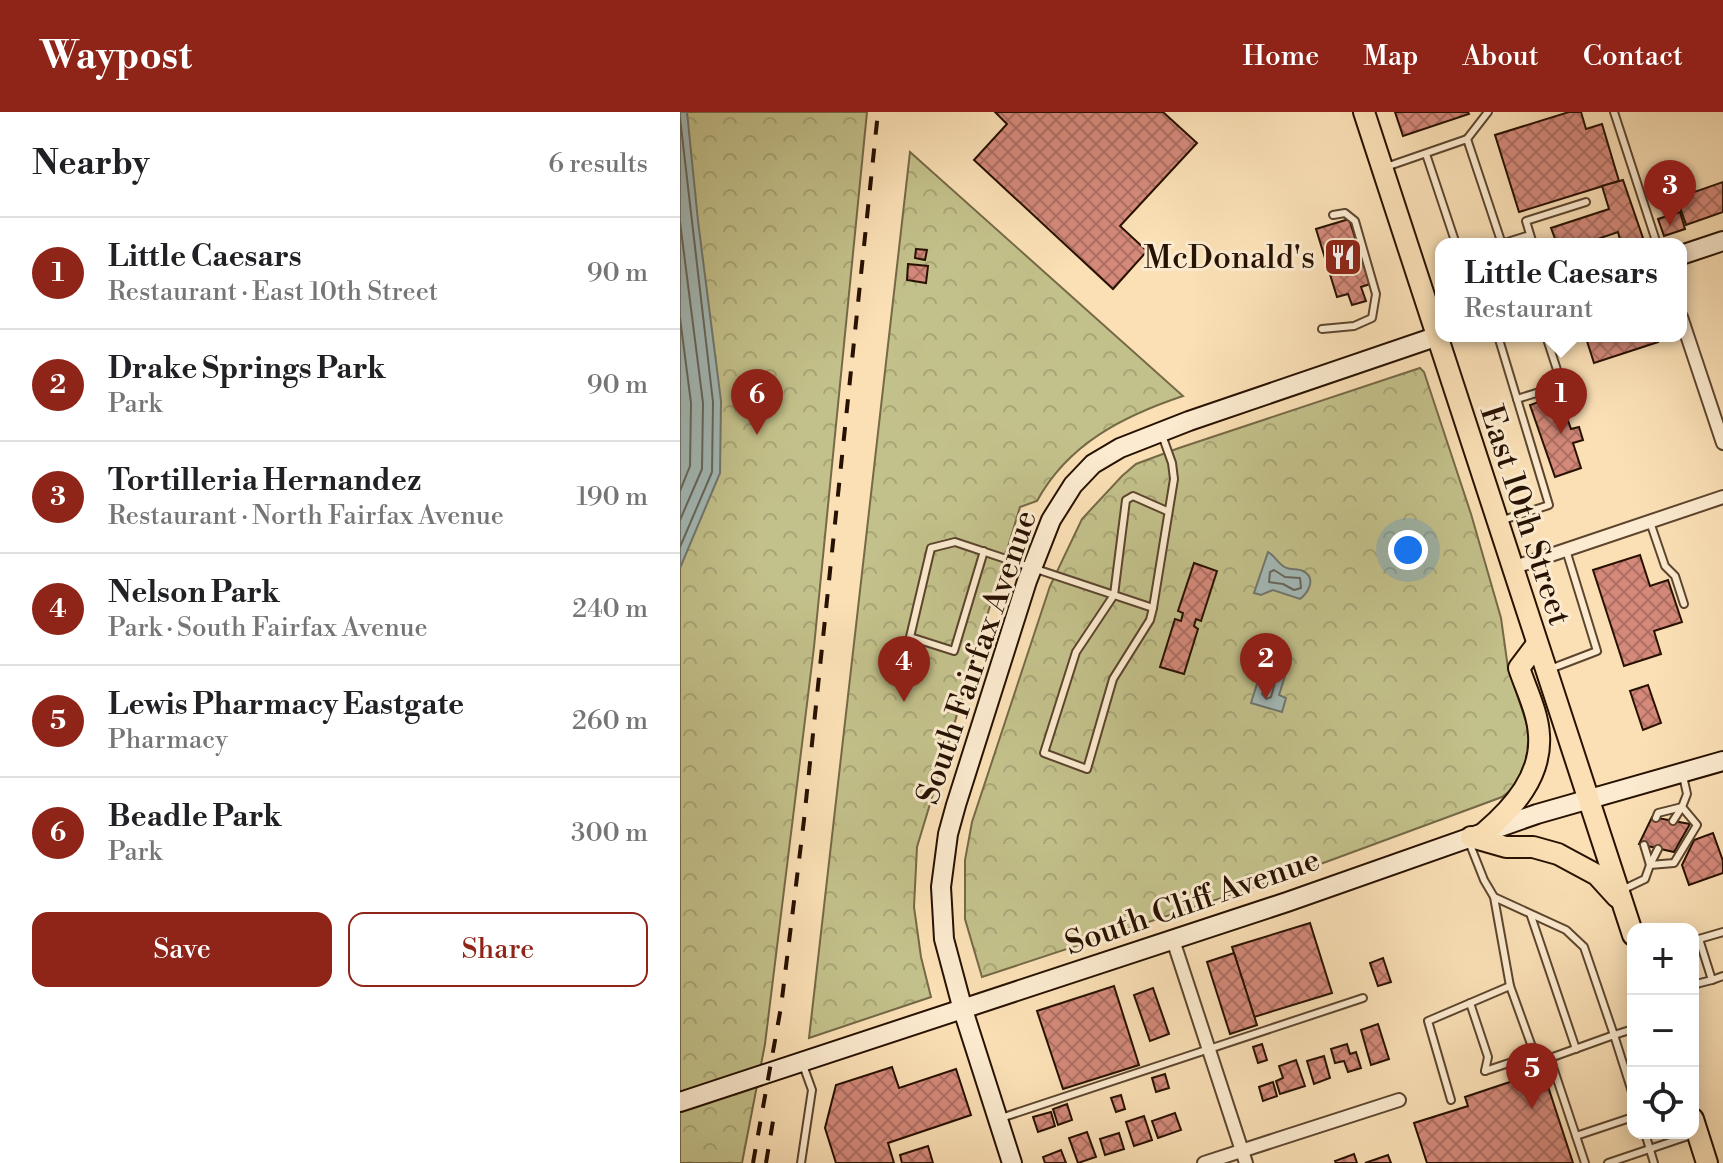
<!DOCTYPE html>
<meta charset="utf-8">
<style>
body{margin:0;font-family:"Libre Bodoni",serif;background:#f2f2f2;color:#202124}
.controls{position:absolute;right:24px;bottom:24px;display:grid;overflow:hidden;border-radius:16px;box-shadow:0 4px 20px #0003}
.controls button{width:72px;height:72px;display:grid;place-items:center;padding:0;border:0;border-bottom:2px solid #e0e0e0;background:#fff;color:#202124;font:40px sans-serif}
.you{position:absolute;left:728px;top:438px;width:28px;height:28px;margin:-20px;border:6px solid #fff;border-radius:50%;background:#1a73e8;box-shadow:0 0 0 12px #1a73e833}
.badge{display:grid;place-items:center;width:52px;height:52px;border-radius:50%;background:#8f2418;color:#fff;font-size:26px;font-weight:700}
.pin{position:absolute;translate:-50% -66px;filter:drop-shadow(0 2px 4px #0008)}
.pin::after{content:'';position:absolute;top:42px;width:28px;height:24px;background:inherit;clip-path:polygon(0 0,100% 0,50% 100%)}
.popup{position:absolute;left:755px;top:126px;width:252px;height:104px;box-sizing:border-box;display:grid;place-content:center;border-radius:16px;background:#fff;filter:drop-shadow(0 2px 6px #0005);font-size:26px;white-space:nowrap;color:#757577}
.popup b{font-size:30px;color:#202124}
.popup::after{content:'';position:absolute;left:50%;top:100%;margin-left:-16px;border:16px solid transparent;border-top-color:#fff}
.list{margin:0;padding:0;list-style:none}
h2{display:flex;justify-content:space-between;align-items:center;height:104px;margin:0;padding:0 32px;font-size:34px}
h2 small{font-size:26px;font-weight:400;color:#757577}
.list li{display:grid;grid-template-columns:52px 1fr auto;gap:24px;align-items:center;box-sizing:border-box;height:112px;padding:0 32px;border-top:2px solid #e0e0e0}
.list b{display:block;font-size:30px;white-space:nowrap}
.list p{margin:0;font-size:26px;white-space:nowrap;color:#757577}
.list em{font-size:26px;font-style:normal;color:#757577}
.actions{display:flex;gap:16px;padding:24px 32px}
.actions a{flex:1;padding:18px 0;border:2px solid #8f2418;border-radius:16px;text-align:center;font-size:28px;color:#8f2418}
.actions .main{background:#8f2418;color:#fff}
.icon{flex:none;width:44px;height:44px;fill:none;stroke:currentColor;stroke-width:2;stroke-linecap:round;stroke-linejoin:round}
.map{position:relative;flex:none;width:1043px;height:1051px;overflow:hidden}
header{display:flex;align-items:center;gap:48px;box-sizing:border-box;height:112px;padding:0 40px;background:#8f2418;color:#fff}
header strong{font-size:38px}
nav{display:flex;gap:44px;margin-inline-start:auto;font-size:28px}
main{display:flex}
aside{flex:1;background:#fff}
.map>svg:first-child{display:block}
.park{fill:url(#park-crowns);stroke:#756946;stroke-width:2}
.water{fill:#a3bab8;stroke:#71766f;stroke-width:2}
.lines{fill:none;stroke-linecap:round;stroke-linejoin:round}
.shore{stroke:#65665c;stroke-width:2}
.building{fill:url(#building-cross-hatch);stroke:#271101;stroke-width:2}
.lane-casing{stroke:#5c452e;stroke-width:10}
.street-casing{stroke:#5c452e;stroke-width:16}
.secondary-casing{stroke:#271101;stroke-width:22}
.primary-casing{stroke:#271101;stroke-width:24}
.lane{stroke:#fcebd0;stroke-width:6}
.street{stroke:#fcebd0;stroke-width:12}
.secondary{stroke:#fcebd0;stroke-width:18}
.primary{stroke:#fbe0b6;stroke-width:20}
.rail{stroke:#271101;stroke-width:4;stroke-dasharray:14 14;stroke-linecap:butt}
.labels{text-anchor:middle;stroke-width:6;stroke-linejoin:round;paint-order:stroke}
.poi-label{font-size:32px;fill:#271101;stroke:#fcebd0;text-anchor:end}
.street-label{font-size:32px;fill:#271101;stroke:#fcebd0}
</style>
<header>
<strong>Waypost</strong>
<nav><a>Home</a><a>Map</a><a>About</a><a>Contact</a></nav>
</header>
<main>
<aside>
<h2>Nearby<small>6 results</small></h2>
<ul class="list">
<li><span class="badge">1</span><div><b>Little Caesars</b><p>Restaurant · East 10th Street</p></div><em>90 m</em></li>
<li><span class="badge">2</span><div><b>Drake Springs Park</b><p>Park</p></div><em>90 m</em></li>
<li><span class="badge">3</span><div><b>Tortilleria Hernandez</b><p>Restaurant · North Fairfax Avenue</p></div><em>190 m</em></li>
<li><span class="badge">4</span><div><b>Nelson Park</b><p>Park · South Fairfax Avenue</p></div><em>240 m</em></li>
<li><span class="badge">5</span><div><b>Lewis Pharmacy Eastgate</b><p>Pharmacy</p></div><em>260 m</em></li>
<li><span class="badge">6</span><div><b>Beadle Park</b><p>Park</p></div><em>300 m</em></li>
</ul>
<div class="actions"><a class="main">Save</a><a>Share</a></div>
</aside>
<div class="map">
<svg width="1043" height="1051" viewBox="0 0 1043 1051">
<defs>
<pattern id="park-crowns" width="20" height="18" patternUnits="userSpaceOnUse" patternTransform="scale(2)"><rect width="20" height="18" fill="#c3c18b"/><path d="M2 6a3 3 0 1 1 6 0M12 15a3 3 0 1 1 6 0" fill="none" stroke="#a8a576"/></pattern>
<pattern id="building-cross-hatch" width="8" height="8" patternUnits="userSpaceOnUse" patternTransform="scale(2)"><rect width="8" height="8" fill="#d4897a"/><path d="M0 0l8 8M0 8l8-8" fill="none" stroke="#ac6f62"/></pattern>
</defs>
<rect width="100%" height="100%" fill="#fbe0b6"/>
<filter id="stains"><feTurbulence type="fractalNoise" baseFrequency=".0025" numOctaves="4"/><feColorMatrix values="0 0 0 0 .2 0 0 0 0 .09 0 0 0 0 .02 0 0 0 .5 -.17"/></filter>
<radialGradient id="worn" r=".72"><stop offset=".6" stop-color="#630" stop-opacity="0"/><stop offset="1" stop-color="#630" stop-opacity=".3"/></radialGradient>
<g class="park">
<polygon points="0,0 187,0 134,535 85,932 62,1051 0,1051"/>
<path d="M230 40 503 284C443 304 388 332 357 389L340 395 237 735 234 795 241 845 251 885 129 926Z"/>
<polygon points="740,256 744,260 791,402 821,506 828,556 849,618 849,645 836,674 822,685 608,764 302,865 285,807 285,748 292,710 370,474 402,407 442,364 456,352 499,336"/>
</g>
<g class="water">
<polygon points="0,0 7,0 18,109 41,289 40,361 0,456"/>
<path d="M588 440C595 444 597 450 603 454 609 459 617 456 623 459 637 466 628 481 620 487L593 478 581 483 574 481Z"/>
<polygon points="587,540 610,548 599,583 606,586 602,600 571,591"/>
</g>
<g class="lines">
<g class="shore">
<polyline points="0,6 33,290 32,360 0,435"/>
<polyline points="0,110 23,291 22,357 0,408"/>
<polyline points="0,206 11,291 10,354 0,379"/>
<polygon points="594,458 605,465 620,466 621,476 614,478 603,472 589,470 590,460"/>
<polygon points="593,552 597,553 599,556 591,585 586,587 582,582"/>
</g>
</g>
<g class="building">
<polygon points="315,0 483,0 517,31 440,114 467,139 433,177 294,48 327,12"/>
<polygon points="715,0 788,0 789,2 723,24"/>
<polygon points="889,0 901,0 906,17 922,12 939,69 839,100 815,23"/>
<polygon points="943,68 964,129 941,132 938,120 903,132 877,132 871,116 929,97 922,74"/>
<polygon points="1043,70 1043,100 1006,113 997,86"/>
<polygon points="1000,100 1005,117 984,124 978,107"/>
<polygon points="669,107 690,172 681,175 686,189 672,193 668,182 657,185 636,117"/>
<polygon points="236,137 247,138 245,148 235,146"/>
<polygon points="228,152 248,154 246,171 227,168"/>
<polygon points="913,224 976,224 978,230 914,251 906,226"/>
<polygon points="879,283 891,317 899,315 903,328 893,331 901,356 875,365 850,293"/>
<polygon points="960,443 970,474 988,468 1002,510 974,519 981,542 944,554 913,458"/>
<polygon points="514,451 537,459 521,509 516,507 514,514 518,517 504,562 480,555 495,507 501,509 503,501 498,499"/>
<polygon points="968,573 981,611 963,618 950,579"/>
<polygon points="972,705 1010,712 994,740 959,732"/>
<polygon points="1033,721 1043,749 1043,761 1009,773 1002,753 1014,728"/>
<polygon points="630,811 652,881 574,905 552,835"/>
<polygon points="554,841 577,913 550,922 527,850"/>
<polygon points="703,846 711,870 698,874 690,851"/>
<polygon points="434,874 459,953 383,977 357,899"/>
<polygon points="473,876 489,922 470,929 454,883"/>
<polygon points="698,912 709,947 691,953 681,918"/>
<polygon points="582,932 587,948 578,951 573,935"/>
<polygon points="667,932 670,942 676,940 681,956 668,960 664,949 655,951 651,937"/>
<polygon points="644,944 650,966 634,972 627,949"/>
<polygon points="616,948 625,974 600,982 596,969 603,966 599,954"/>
<polygon points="212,955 219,976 276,957 291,1003 208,1031 214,1051 156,1051 145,1016 156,973"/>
<polygon points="863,959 893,1051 747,1051 734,1011 788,994 785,985"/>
<polygon points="485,962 489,976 476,980 472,966"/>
<polygon points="593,970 597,984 583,989 579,975"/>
<polygon points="441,983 445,997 436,1000 431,986"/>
<polygon points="387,992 392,1008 378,1013 373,997"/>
<polygon points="371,1000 375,1014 358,1020 353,1005"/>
<polygon points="495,1001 501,1018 478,1026 472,1009"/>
<polygon points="464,1004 472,1028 454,1034 446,1010"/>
<polygon points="407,1020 416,1045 398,1051 389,1026"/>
<polygon points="439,1021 444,1037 425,1043 420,1027"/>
<polygon points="248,1034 253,1051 222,1051 220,1043"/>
<polygon points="381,1038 386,1051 365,1051 363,1045"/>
<polygon points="674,1042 677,1051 656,1051 655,1049"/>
<polygon points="708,1043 711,1051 685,1051"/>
</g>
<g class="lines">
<g class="lane-casing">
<g id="lane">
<polyline points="934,0 977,132"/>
<polyline points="787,27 808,0"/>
<polyline points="746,42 776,132"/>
<polyline points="706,55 787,27 822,132"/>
<polyline points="821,132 850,123"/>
<polyline points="853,132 846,109 906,90"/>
<polyline points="642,217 674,214 692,206 696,182 675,109 665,101 653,103"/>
<polyline points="818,224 869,393 820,409"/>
<polyline points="837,287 882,273 866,224"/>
<polyline points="482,323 492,351 494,367 473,496 470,508 433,567 407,657 364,641 396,540 434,483 446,388 453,384 487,399"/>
<polyline points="970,410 985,454 995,464 1004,492"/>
<polyline points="304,439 274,539 230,525 251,436 275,430 473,496"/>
<polyline points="870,557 917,539 886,438"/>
<polyline points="976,706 978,701 1002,695"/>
<polyline points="993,709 1002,695"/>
<polyline points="789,730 804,768 814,785 886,818 904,835 934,923 953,917"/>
<polyline points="964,733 970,753"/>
<polyline points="970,753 978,737"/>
<polyline points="942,778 965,767 970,753 994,751 1017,713 1002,695 1007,682 1003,664"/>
<polyline points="814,785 830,874 856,946"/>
<polyline points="851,804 896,937"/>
<polyline points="1043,820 1019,827 1032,868 1043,864"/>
<polyline points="1013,878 1016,872 1032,868"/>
<polyline points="790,891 808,945 805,959"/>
<polyline points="870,946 905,1051"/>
<polyline points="805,959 844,946 870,946 934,923 953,983"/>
<polyline points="771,988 748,909 830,874"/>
<polyline points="321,1006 683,886"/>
<polyline points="965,1021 974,1051"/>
<polyline points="896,1024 953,1005"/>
<polyline points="121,1051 132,978 123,953"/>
<polyline points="928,1051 1014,1022"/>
</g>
</g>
<g class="street-casing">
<g id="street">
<polyline points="1001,205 1043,331"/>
<polyline points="832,456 1043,385"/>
<polyline points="493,828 566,1051"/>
<polyline points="524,1051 719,988"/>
</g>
</g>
<g class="secondary-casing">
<g id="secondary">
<polyline points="1001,143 1043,129"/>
<polyline points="0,990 607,790 857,702 1043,649"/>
<polyline points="332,1051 283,898 264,827 261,775 268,722 276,693 347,469 371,408 393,373 413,352 440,336 509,309 761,223"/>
</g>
</g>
<g class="primary-casing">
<g id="primary">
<polyline points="684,0 953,823"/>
<path d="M805 720C833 696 862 664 859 623 858 601 846 577 839 556L857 532"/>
<polyline points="791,725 826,735 853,735 878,742 917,763 937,785"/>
<polyline points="1013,1007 1027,1051"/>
</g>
</g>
<use href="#lane" class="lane"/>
<use href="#street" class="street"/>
<use href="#secondary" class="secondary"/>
<use href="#primary" class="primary"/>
<g class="rail">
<polyline points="73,1051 101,895 124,708 198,0"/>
<polyline points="86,1051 95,997"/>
</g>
</g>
<defs>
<g id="restaurant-square" transform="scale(2)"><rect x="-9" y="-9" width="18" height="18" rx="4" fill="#8f2418" stroke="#fcebd0"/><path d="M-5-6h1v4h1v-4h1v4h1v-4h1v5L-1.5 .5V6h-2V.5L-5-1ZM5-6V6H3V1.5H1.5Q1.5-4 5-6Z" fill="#fff"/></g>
</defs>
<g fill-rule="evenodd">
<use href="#restaurant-square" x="663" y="145"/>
</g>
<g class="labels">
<g class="poi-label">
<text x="635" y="156">McDonald's</text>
</g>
<g class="street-label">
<text transform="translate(846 403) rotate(72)" y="11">East 10th Street</text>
<text transform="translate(296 545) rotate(-71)" y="11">South Fairfax Avenue</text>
<text transform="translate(512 789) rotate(-19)" y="11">South Cliff Avenue</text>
</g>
</g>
<rect width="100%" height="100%" filter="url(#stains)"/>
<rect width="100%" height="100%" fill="url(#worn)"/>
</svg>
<div class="controls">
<button>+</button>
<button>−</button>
<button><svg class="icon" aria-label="locate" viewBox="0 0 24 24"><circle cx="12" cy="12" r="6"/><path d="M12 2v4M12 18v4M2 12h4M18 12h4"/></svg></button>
</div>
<div class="you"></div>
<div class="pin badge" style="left:881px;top:322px">1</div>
<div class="popup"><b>Little Caesars</b>Restaurant</div>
<div class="pin badge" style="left:586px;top:587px">2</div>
<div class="pin badge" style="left:990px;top:114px">3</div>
<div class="pin badge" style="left:224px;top:590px">4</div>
<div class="pin badge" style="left:852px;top:997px">5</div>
<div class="pin badge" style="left:77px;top:323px">6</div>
</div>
</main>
